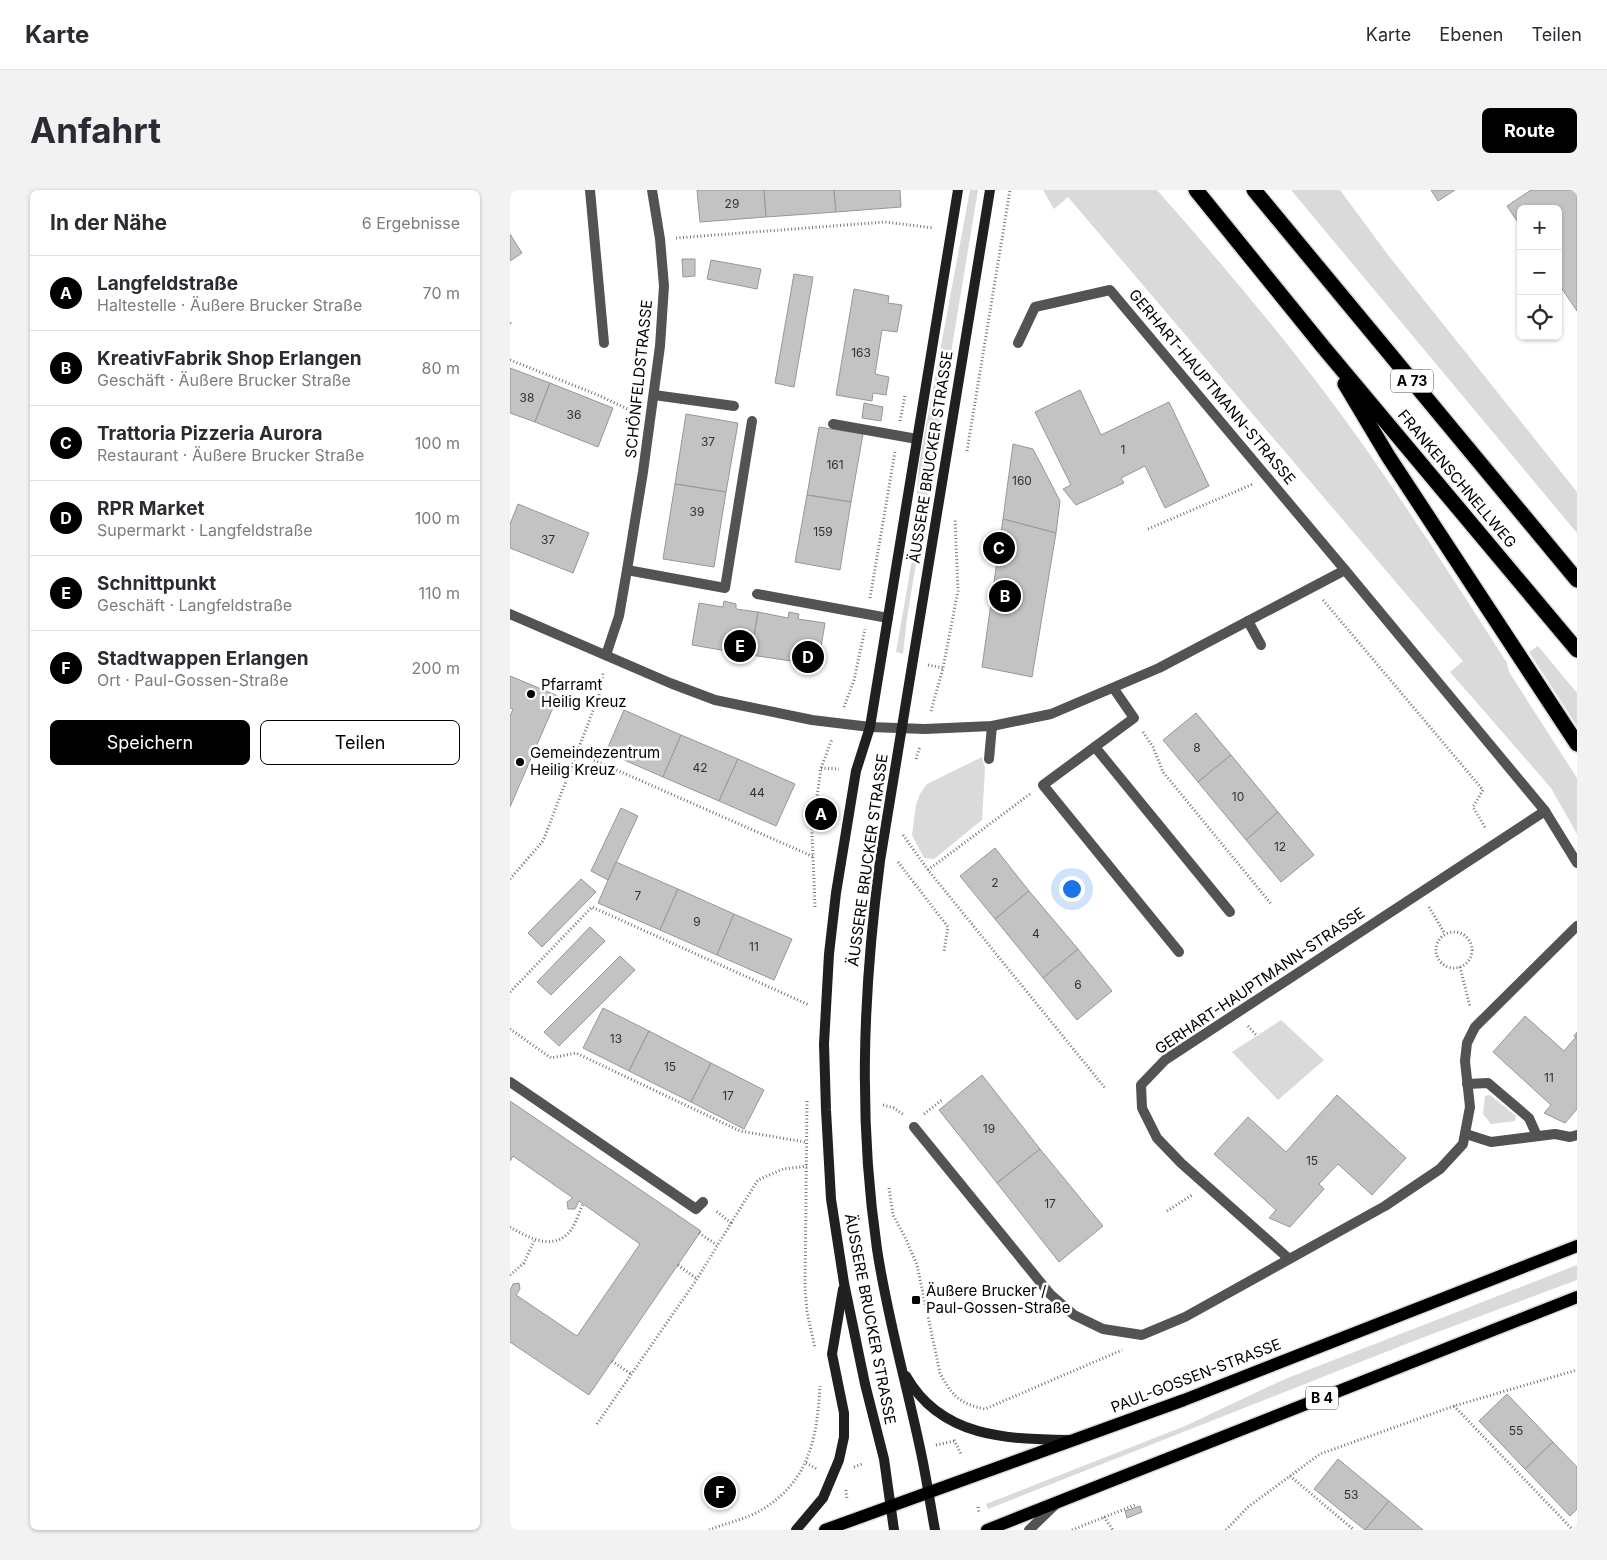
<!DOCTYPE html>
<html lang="de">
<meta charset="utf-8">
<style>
body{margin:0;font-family:Inter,sans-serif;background:#f2f2f3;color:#2b2b33}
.controls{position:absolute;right:15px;top:15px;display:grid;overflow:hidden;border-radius:8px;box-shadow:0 1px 4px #0004}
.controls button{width:45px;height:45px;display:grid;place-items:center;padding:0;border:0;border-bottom:1px solid #e1e1e2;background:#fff;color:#2b2b33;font:25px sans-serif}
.you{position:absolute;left:561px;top:698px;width:18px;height:18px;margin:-12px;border:4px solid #fff;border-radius:50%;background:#1a73e8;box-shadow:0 0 0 8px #1a73e833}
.badge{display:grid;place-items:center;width:32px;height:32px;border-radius:50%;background:#000;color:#fff;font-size:16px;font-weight:700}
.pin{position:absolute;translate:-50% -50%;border:2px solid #fff;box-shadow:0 1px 5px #0006}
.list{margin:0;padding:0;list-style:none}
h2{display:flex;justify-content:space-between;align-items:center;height:65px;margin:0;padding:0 20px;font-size:21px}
h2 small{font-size:16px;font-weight:400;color:#7c7c81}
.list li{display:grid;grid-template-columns:32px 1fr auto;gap:15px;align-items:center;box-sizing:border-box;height:75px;padding:0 20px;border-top:1px solid #e1e1e2}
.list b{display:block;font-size:19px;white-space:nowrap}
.list p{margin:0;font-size:16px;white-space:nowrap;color:#7c7c81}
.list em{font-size:16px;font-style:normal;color:#7c7c81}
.actions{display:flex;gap:10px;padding:15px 20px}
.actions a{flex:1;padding:11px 0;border:1px solid #000;border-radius:8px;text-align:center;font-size:18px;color:#000}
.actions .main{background:#000;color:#fff}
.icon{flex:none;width:28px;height:28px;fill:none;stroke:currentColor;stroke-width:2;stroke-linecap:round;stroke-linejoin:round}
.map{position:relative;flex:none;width:1067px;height:1340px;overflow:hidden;border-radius:8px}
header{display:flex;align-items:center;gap:30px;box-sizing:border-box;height:70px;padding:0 25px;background:#fff;border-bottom:1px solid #e1e1e2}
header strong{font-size:24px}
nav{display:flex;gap:28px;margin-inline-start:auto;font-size:18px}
.intro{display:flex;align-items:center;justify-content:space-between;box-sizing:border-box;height:120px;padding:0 30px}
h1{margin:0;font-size:35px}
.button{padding:12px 22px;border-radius:8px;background:#000;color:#fff;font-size:18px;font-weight:700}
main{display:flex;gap:30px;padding:0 30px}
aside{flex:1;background:#fff;border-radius:8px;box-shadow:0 1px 4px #0004}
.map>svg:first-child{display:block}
.green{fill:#dadada}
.building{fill:#c3c3c3;stroke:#979797}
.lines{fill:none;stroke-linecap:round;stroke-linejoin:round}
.primary-casing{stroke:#dbdbdb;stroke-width:15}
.motorway-casing{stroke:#dbdbdb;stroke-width:18}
.path{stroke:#757575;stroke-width:3;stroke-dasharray:1 2.5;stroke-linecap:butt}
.service{stroke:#535353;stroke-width:10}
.minor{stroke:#535353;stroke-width:10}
.tertiary{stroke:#535353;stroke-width:10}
.secondary{stroke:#202020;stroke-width:10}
.primary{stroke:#000;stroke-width:12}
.motorway{stroke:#000;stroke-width:15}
.poi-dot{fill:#000;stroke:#fff;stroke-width:2}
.labels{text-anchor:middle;stroke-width:5;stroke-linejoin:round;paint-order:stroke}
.number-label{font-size:12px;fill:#313131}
.shield{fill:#fff;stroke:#4c4c4c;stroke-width:1}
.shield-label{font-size:14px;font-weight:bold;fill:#000}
.street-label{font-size:15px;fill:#000;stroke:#fff}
.poi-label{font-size:15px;fill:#000;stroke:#fff;text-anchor:start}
</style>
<header>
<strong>Karte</strong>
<nav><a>Karte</a><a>Ebenen</a><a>Teilen</a></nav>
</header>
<div class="intro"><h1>Anfahrt</h1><a class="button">Route</a></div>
<main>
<aside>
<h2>In der Nähe<small>6 Ergebnisse</small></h2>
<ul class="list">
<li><span class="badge">A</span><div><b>Langfeldstraße</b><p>Haltestelle · Äußere Brucker Straße</p></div><em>70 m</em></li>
<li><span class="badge">B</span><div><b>KreativFabrik Shop Erlangen</b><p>Geschäft · Äußere Brucker Straße</p></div><em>80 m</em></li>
<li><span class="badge">C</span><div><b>Trattoria Pizzeria Aurora</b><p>Restaurant · Äußere Brucker Straße</p></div><em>100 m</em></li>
<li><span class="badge">D</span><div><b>RPR Market</b><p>Supermarkt · Langfeldstraße</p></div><em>100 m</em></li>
<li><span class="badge">E</span><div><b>Schnittpunkt</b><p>Geschäft · Langfeldstraße</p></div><em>110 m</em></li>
<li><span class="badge">F</span><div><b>Stadtwappen Erlangen</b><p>Ort · Paul-Gossen-Straße</p></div><em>200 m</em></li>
</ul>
<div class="actions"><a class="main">Speichern</a><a>Teilen</a></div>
</aside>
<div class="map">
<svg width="1067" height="1340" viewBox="0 0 1067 1340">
<rect width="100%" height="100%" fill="#fff"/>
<g class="green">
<polygon points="460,0 468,0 397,428 393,464 386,462 403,364 409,274"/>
<path d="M533 0H647C720 83 792 168 856 259 905 329 951 401 997 473L999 482 1067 588V644L1041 598 940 482 953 471 558 7 544 19Z"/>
<polygon points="781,0 830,0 878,65 1067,302 1067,343"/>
<polygon points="1028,456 1067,503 1067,536 1019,462"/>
<polygon points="472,567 475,578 472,630 424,669 414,668 402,645 406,615 410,604 417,594"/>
<polygon points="771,830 814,870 768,910 722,862"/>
<polygon points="980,905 1006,926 1005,931 981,934 973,924 975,906"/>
<polygon points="1067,1075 1067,1090 901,1152 478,1319 476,1314 675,1236 775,1189"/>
</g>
<g class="building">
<polygon points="187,0 254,0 256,27 190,32"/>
<polygon points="254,0 324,0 326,22 256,27"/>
<polygon points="324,0 390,0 391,17 326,22"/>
<polygon points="921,0 945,0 928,11"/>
<polygon points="1021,0 1067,0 1067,121 1048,93 1048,19 1011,19 1011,37 997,16"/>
<polygon points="0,44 12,63 0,71"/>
<polygon points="172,69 185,69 185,86 173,87"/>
<polygon points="201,70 251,79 247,99 197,89"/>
<polygon points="284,84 303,87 284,197 265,193"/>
<polygon points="344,99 379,106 378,113 392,115 387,142 372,140 365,184 379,187 376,205 363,203 362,211 326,205"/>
<polygon points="0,178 40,193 25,232 0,223"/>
<polygon points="40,193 103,218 88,257 25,232"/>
<polygon points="570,200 591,245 659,212 699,296 655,318 635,276 611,288 614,293 566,315 553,299 561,295 525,222"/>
<polygon points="354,213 373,217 371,231 352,228"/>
<polygon points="176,224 228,233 216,302 165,294"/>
<polygon points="309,237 353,244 341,312 297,305"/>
<polygon points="503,254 523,259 550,311 546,343 493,329"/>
<polygon points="165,294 216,302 204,377 153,369"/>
<polygon points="297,305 341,312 330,380 285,372"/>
<polygon points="8,314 79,343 63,383 0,358 0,334"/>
<polygon points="493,329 546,343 522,487 472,477"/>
<polygon points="214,411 226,414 226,419 248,422 241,465 182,455 189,413 213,417"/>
<polygon points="248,422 278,428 279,422 289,424 288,429 315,433 308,475 241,465"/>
<polygon points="0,486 48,506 0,617 0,526 3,519 0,518"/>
<polygon points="114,520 171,545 153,587 96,562"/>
<polygon points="686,523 721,565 688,592 653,550"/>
<polygon points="171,545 228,569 209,611 153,587"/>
<polygon points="721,565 768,622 736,650 688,592"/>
<polygon points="228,569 285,594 266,636 209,611"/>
<polygon points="111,618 128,626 98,690 81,681"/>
<polygon points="768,622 804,665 771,692 736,650"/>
<polygon points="485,658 519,701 485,729 450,686"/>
<polygon points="106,672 168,699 150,740 88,713"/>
<polygon points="71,689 86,702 32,757 18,743"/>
<polygon points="168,699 224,724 207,765 150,740"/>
<polygon points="519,701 568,759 533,788 485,729"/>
<polygon points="224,724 282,749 264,790 207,765"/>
<polygon points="80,737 95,751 41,805 27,792"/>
<polygon points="568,759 602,801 567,830 533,788"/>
<polygon points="110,766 125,780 49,856 34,842"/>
<polygon points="93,818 139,841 119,881 73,858"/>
<polygon points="1015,826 1054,861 1066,847 1064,846 1067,842 1067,919 1055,933 1034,923 1041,915 983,862"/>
<polygon points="139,841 201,873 181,912 119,881"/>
<polygon points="201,873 254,900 234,939 181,912"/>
<polygon points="472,885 530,959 487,993 429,920"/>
<polygon points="827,905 896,968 862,1005 828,974 809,994 814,999 780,1037 759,1028 766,1020 704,964 738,927 776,962"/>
<polygon points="0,911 191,1041 79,1205 0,1152 0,1101 3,1094 9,1093 10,1099 6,1105 67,1146 130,1054 69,1011 65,1019 58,1019 57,1012 63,1008 3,966 0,971"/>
<polygon points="530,959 593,1036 549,1072 487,993"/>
<polygon points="997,1204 1043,1252 1015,1279 969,1231"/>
<polygon points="1043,1252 1067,1277 1067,1319 1060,1326 1015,1279"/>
<polygon points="828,1269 879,1311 855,1340 804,1299"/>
<polygon points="879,1311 913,1340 855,1340"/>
<polygon points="630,1316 632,1322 617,1328 615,1321"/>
</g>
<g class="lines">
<g class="primary-casing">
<g id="primary">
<polyline points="315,1340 674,1210 1067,1056"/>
<polyline points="477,1340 1067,1107"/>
</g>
</g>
<g class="motorway-casing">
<g id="motorway">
<polyline points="686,0 814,158 1067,460"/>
<polyline points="744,0 1067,390"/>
<polyline points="835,194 878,266 1067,554"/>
</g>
</g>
<g class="path">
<polyline points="166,48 375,32 424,38"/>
<polyline points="0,133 1,134"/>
<polyline points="0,170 88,205 124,222"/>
<polyline points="390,231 395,205"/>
<polyline points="457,261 500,0"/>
<polyline points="638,339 743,294"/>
<polyline points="360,408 385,262"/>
<polyline points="813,410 973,600 963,617 976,639"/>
<polyline points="418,475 433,478"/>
<polyline points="334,517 344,490 355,439"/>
<polyline points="421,521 433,478 448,401 445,329"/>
<polyline points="633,542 643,557 653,582 762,715"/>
<polyline points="68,563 304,667"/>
<polyline points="406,569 410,556"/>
<polyline points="311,578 329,579"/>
<polyline points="393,645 418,680 595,898"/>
<polyline points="388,672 438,737 434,761"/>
<polyline points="418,680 520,604"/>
<polyline points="0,689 33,651 91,500 93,483"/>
<polyline points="305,717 302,643 311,578 322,549"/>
<polyline points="919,717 935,744"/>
<circle cx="944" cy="760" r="18"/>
<polyline points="950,777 960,817"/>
<polyline points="0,802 82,717 299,815"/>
<polyline points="738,836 747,846"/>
<polyline points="0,839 41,868 66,863 230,941 295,952"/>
<polyline points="297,911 295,1098 297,1122 305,1158"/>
<polyline points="373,915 384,918 394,925"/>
<polyline points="414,924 433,909"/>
<path d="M379 998 383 1025 396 1049 407 1075 430 1183C441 1205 450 1214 475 1219L612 1160"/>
<polyline points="657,1021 682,1005"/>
<polyline points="221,1033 248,990 273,979 297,976"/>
<path d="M0 1037C19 1048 44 1062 61 1040 66 1033 69 1022 73 1014"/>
<polyline points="189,1043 207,1055"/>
<polyline points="168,1075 187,1089"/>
<polyline points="0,1085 14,1073 24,1051"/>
<polyline points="406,1110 413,1109"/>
<polyline points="102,1171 121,1184"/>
<polyline points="944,1216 1063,1340"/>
<polyline points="87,1234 187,1089 221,1033 206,1021"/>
<polyline points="444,1250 451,1264"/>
<polyline points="426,1255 444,1251"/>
<polyline points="296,1273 307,1279"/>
<polyline points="344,1277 352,1274"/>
<polyline points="780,1286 844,1340"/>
<polyline points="336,1300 337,1310"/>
<polyline points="468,1317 469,1323"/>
<polyline points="594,1327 603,1340"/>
<path d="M199 1340C216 1333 237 1329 253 1319 300 1290 307 1247 310 1196"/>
<polyline points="562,1340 625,1315 625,1317"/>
<polyline points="716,1340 738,1317 810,1264 944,1216 1067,1180"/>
</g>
<g class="service">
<polyline points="80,0 94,153"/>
<polyline points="144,205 224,216"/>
<polyline points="323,234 407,249"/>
<polyline points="117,380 215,398 242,231"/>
<polyline points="247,404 378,428"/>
<polyline points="738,431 751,455"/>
<polyline points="604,499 624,528 533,595 669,762"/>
<polyline points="585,557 720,722"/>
<polyline points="479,569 482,536"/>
<polyline points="0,892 186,1019 193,1012"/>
<polyline points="957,894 978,893 1019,928 1027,946"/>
<polyline points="956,944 981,952 1045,944 1060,947 1067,945"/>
</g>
<g class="minor">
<polyline points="508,153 525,117 600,100 835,380"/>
<polyline points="0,424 160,493 205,510 302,530 360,537 415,539 482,536 541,524 649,478 835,380 1035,621 1067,673"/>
<polyline points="96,465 109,426 117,380 133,282 150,156 154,96 150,49 142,0"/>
<polyline points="404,937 540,1104 564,1125 593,1139 632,1145 675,1127 875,1016 930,979 953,954 960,917 955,871 957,853 965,837 1067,736"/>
<polyline points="778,1068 671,973 647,948 632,918 631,895 655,870 1035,621"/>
</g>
<polyline class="tertiary" points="519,1340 545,1315"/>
<g class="secondary">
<path d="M396 1186C431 1248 497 1249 560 1250"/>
<polyline points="286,1340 313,1308 329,1270 334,1247 334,1223 322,1164 333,1099"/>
<polyline points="384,1340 374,1269 355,1194 334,1093 321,1009 316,920 314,854 319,764 326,703 346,581 360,537 448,0"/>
<path d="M425 1340C420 1313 416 1285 410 1258 396 1192 377 1126 367 1059 348 928 353 802 370 671L480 0"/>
</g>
<use href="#primary" class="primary"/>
<use href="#motorway" class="motorway"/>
</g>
<g class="poi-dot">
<circle cx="21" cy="504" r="5"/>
<circle cx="10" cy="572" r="5"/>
<rect x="401" y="1105" width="10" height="10" rx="2.5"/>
</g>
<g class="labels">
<g class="number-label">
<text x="222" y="18">29</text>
<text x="351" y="167">163</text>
<text x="17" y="212">38</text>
<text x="64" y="229">36</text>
<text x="198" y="256">37</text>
<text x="613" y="264">1</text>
<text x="325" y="279">161</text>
<text x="512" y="295">160</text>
<text x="187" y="326">39</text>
<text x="313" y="346">159</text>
<text x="38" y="354">37</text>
<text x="687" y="562">8</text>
<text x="190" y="582">42</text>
<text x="247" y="607">44</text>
<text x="728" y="611">10</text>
<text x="770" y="661">12</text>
<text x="485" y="697">2</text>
<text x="128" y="710">7</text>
<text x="187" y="736">9</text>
<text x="526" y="748">4</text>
<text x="244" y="761">11</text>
<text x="568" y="799">6</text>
<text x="106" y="853">13</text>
<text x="160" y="881">15</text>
<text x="1039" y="892">11</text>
<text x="218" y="910">17</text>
<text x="479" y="943">19</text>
<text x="802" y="975">15</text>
<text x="540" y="1018">17</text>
<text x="1006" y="1245">55</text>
<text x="841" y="1309">53</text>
</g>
<g class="shield">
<rect x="881" y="179.5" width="42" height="23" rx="4"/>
<rect x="796" y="1196.5" width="32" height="23" rx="4"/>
</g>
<g class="shield-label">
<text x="902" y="196">A 73</text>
<text x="812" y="1213">B 4</text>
</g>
<g class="street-label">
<text transform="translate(129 189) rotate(-84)" y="5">SCHÖNFELDSTRASSE</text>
<text transform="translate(702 197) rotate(50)" y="5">GERHART-HAUPTMANN-STRASSE</text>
<text transform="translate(421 267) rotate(-81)" y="5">ÄUSSERE BRUCKER STRASSE</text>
<text transform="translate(947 289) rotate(50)" y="5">FRANKENSCHNELLWEG</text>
<text transform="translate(358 670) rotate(-82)" y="5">ÄUSSERE BRUCKER STRASSE</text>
<text transform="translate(750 791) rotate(-34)" y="5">GERHART-HAUPTMANN-STRASSE</text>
<text transform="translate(360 1129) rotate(79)" y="5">ÄUSSERE BRUCKER STRASSE</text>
<text transform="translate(686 1186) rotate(-21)" y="5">PAUL-GOSSEN-STRASSE</text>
</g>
<g class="poi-label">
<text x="31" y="500">Pfarramt<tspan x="31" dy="17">Heilig Kreuz</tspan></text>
<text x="20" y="568">Gemeindezentrum<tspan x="20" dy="17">Heilig Kreuz</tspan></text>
<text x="416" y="1106">Äußere Brucker /<tspan x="416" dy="17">Paul-Gossen-Straße</tspan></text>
</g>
</g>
</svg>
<div class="controls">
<button>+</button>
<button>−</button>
<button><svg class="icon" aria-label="locate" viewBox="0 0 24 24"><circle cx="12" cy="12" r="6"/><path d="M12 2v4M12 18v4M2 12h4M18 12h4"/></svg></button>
</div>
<div class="you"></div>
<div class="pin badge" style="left:311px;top:624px">A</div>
<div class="pin badge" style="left:495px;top:406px">B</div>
<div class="pin badge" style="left:489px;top:358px">C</div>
<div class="pin badge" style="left:298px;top:467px">D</div>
<div class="pin badge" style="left:230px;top:456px">E</div>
<div class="pin badge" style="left:210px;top:1302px">F</div>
</div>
</main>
